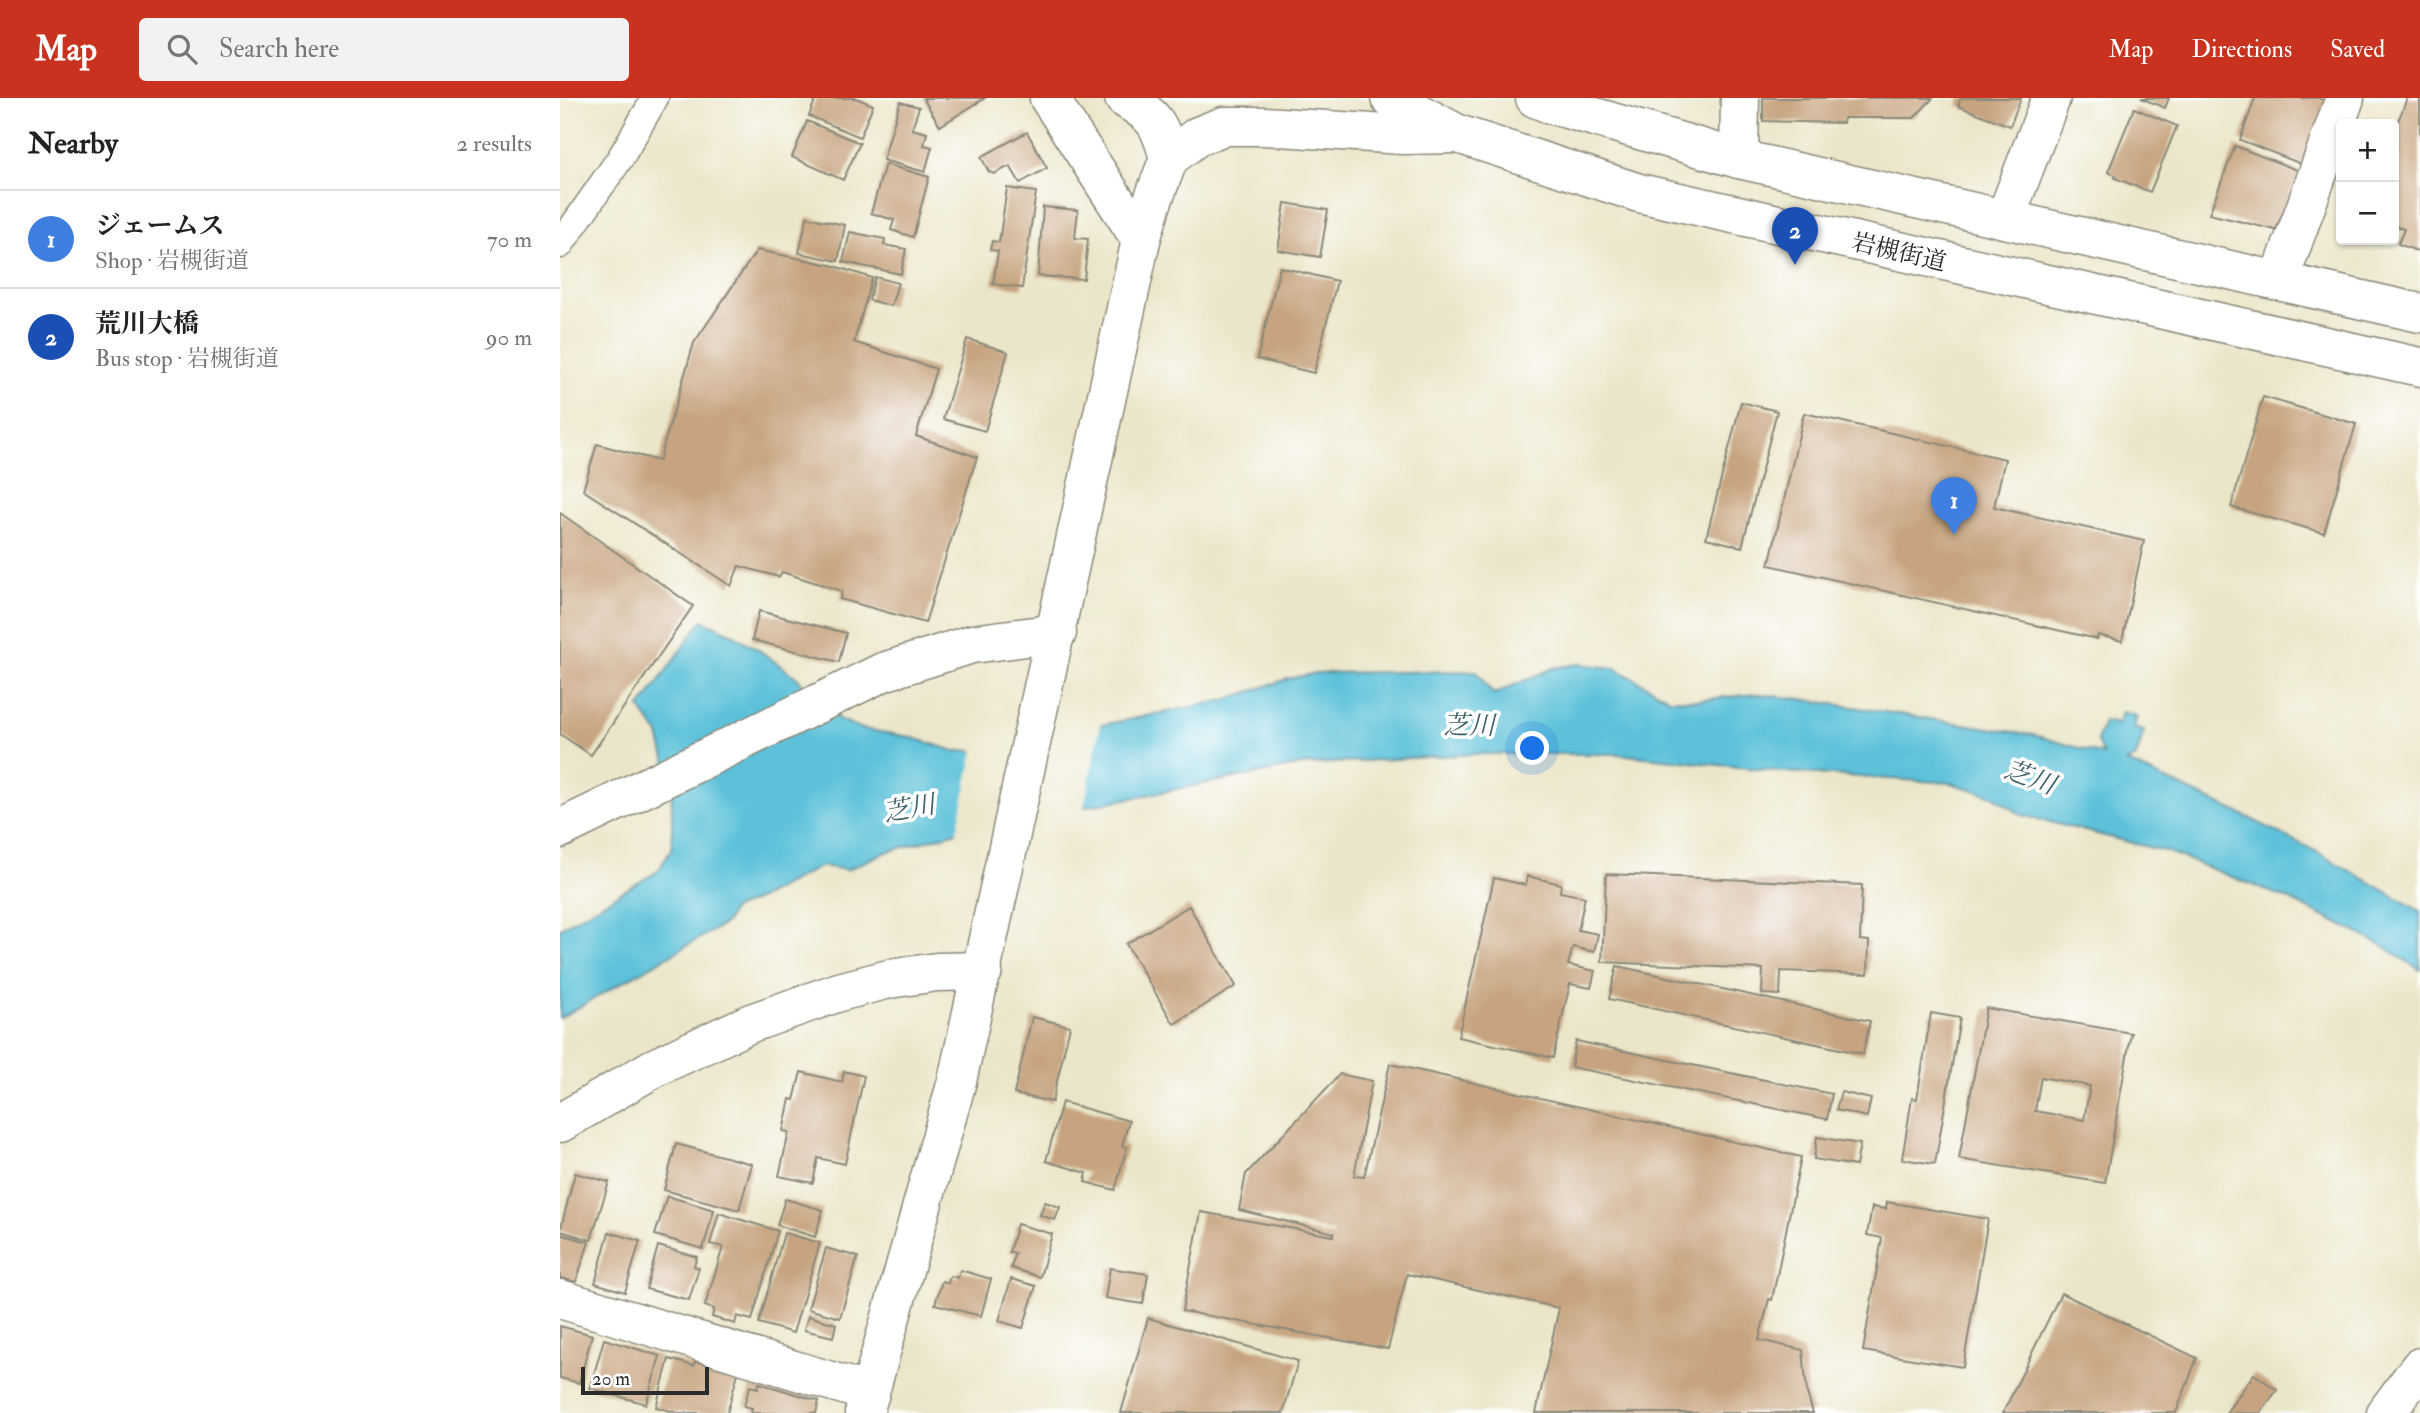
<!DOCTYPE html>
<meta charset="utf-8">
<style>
body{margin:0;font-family:"IM FELL Double Pica","Noto Serif JP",serif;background:#f2f2f2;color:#222}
.controls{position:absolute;right:21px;top:21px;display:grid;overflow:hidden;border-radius:7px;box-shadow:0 2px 5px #0004}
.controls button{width:63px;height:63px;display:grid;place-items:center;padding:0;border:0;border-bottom:2px solid #e0e0e0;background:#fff;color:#222;font:35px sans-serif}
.scale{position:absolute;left:21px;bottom:18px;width:128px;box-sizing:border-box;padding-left:7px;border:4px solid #2b2b2b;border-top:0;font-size:19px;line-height:24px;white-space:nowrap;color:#2b2b2b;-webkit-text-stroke:5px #fff;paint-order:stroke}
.you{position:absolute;left:973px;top:651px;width:24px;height:24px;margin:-18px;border:5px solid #fff;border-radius:50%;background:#1a73e8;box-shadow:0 0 0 10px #1a73e833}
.badge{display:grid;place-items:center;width:46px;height:46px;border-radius:50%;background:#c8321e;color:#fff;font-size:23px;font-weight:700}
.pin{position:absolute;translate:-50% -58px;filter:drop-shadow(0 2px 4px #0008)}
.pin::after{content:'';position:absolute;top:37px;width:24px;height:21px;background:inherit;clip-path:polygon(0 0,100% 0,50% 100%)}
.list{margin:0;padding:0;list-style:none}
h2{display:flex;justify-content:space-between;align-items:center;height:91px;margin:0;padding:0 28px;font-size:30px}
h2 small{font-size:23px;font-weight:400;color:#767676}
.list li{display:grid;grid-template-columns:46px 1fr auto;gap:21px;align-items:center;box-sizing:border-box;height:98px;padding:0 28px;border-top:2px solid #e0e0e0}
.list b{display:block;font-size:26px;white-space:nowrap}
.list p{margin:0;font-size:23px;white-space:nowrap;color:#767676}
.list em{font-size:23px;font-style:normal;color:#767676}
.icon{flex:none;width:38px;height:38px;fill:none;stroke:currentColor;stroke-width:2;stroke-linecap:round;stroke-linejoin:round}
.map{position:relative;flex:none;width:1860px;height:1315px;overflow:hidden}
header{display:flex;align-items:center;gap:42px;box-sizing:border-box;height:98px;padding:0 35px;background:#c8321e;color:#fff}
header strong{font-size:33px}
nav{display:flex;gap:38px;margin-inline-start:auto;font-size:24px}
.search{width:490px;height:63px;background:#f2f2f2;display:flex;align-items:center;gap:18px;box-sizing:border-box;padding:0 24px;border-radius:7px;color:#767676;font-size:26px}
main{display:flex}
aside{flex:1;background:#fff}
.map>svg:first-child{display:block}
.water{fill:#5cc1d9;stroke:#447682;stroke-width:2}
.pier{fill:#ebe6c9}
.building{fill:#c7a47f;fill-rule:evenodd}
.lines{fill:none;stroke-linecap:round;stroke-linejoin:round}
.service-casing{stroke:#8b887a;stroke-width:29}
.minor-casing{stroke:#8b887a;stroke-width:41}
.tertiary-casing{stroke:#8b887a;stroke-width:41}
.trunk-casing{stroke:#8b887a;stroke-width:41}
.service{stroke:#fff;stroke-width:26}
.minor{stroke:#fff;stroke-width:38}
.tertiary{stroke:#fff;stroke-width:38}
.trunk{stroke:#fff;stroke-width:38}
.labels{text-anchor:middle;stroke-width:7;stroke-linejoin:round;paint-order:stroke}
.street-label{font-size:24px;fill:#2b2b2b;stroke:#fff}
.water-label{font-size:26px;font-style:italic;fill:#3c6068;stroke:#fff}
</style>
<header>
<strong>Map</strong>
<div class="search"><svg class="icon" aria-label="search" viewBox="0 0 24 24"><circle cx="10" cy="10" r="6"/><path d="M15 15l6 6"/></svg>Search here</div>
<nav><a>Map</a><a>Directions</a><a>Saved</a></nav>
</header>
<main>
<aside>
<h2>Nearby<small>2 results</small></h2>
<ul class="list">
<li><span class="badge" style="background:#3f7fe0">1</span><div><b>ジェームス</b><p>Shop · 岩槻街道</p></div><em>70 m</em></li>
<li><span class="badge" style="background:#1a4fb4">2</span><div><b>荒川大橋</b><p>Bus stop · 岩槻街道</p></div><em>90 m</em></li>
</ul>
</aside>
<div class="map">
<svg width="1860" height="1315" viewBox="0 0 1860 1315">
<rect width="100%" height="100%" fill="#fff"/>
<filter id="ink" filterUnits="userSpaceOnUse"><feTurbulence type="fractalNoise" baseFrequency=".0143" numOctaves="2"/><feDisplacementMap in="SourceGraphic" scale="14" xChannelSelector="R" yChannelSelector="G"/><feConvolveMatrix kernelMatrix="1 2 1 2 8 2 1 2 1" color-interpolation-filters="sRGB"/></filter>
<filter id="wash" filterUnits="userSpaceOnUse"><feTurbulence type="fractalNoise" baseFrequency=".00686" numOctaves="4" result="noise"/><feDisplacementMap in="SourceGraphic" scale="28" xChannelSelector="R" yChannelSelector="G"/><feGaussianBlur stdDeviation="1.57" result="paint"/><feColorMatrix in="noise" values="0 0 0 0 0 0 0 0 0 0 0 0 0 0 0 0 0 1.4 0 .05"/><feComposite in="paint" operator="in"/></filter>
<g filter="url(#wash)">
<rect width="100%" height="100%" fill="#ebe6c9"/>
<path class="water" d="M142 522 169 534 199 552 236 579 280 622 303 631 350 639 395 653 419 652 665 602 727 581 757 575 915 573C923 581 926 589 934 596L993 570 1019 566 1055 570 1110 601 1139 602 1196 596 1241 601 1474 637 1543 657 1537 643 1544 623 1558 626 1562 614 1577 618 1574 630 1584 633 1576 659 1566 664 1681 716 1755 753 1860 813V872L1822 847 1726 800 1608 754 1462 717 1433 698 1391 685 1225 674 1057 656H913L742 667 404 732 323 755 287 772 261 768 199 801 172 812 166 825 0 920V830L98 773 112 750V705L106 664 99 637 80 610Z"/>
<polygon class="pier" points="541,624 523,713 396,738 415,648"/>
<g id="blocks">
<g class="building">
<polygon points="256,0 296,0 313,7 300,39 249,18"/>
<polygon points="363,0 425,0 380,28"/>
<polygon points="1203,0 1373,0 1354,20 1284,20 1283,25 1203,23"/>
<polygon points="1401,0 1461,0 1450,28 1398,8"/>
<polygon points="1581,0 1609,0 1605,10"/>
<polygon points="1695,0 1758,0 1768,4 1744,67 1680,42"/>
<polygon points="1847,0 1860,0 1860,154 1838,146 1844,131 1834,127 1834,34"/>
<polygon points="340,4 359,9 352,31 367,35 364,47 372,49 365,74 323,62"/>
<polygon points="1574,10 1617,28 1590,94 1555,80 1556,77 1548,74"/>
<polygon points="247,23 300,45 283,82 232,59"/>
<polygon points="467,34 487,70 460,85 450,68 434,76 429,74 421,59"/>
<polygon points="1675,48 1740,73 1716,132 1649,116"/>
<polygon points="325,66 369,79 353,139 331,132 334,122 311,115"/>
<polygon points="447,90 476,94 462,190 433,186 438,153 430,152 432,143 439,144"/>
<polygon points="725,105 768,112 760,159 718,152"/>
<polygon points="483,109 518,112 515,140 528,141 524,181 478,178"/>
<polygon points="247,119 285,127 278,163 239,155"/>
<polygon points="290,134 325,141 324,147 346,151 341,176 283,164"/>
<polygon points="197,152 271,167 312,180 294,244 376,271 356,338 417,359 365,525 280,501 282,493 222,474 219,479 179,468 171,488 23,392 37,346 99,363 134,245"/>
<polygon points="720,169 777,183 754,275 697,261"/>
<polygon points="315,179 338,185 331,208 309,202"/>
<polygon points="407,241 448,254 425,333 383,321"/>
<polygon points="1703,299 1796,326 1764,435 1671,409"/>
<polygon points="1181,304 1217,313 1182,449 1146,440"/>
<polygon points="1244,315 1445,361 1434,409 1584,443 1562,543 1538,537 1537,541 1209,467"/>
<polygon points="0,415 133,508 31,657 0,636"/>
<polygon points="199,513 286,535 279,564 192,542"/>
<polygon points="1046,776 1302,787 1300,842 1309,843 1308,876 1221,873 1220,897 1202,896 1203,871 1042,864"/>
<polygon points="967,778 1001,786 1000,794 1025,799 1018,832 1038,836 1034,854 1013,849 1008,867 1035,873 1031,890 1010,886 993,960 898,939 934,780 966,787"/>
<polygon points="629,808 676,888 614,926 566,846"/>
<polygon points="1057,868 1310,923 1303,956 1049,901"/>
<path d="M1426 910 1571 935 1545 1085 1399 1061ZM1481 979 1530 988 1524 1022 1475 1013Z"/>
<polygon points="1371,915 1400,920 1375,1066 1342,1061 1352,1000 1357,1001"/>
<polygon points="472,919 510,928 492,1004 454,996"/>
<polygon points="1016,943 1272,996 1267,1021 1011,969"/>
<polygon points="830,966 1241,1059 1212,1202 1209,1201 1199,1242 1243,1252 1247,1295 1253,1315 976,1315 999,1210 847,1176 828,1251 622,1213 641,1114 773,1138 774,1135 679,1112 686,1076 780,976 812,983 794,1078 804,1079"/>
<polygon points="284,973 304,978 285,1066 258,1060 253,1085 219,1078 229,1034 223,1033 230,1001 234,1002 241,974 282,984"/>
<polygon points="1281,994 1311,1001 1307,1019 1276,1012"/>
<polygon points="502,1004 569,1023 562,1048 567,1049 555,1092 525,1084 527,1075 486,1063"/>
<polygon points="1257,1039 1300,1046 1296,1068 1254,1061"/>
<polygon points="116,1046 192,1066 179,1112 104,1092"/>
<polygon points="15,1075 49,1084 31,1142 0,1133"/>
<polygon points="107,1098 154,1112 143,1151 95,1137"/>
<polygon points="225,1101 263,1112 255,1139 217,1127"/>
<polygon points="485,1104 500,1109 495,1122 480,1117"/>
<polygon points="1327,1104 1428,1121 1403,1269 1303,1253 1322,1140 1307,1137 1312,1109 1326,1111"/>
<polygon points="159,1115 218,1133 192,1222 177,1218 175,1226 152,1219 154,1211 145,1208 163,1149 150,1146"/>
<polygon points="457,1126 492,1136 480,1179 451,1170 455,1155 449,1154"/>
<polygon points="49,1134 80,1143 65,1194 35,1185"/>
<polygon points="224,1135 260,1145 233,1235 199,1225"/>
<polygon points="0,1136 29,1144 16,1184 0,1180"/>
<polygon points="98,1148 137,1159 134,1168 139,1170 129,1202 86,1191"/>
<polygon points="266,1150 298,1159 280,1220 248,1211"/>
<polygon points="550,1170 588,1176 583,1206 545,1200"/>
<polygon points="400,1172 431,1181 421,1218 375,1206 382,1183 388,1185 390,1178 398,1180"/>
<polygon points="451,1181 476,1188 463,1230 439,1223"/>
<polygon points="1501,1195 1637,1260 1616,1315 1443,1315"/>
<polygon points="248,1218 276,1226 273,1239 244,1232"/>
<polygon points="588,1220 738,1263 723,1315 561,1315"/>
<polygon points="0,1228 32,1237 19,1285 0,1280"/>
<polygon points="44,1241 100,1258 86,1306 30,1290"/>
<polygon points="109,1261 134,1268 135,1263 178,1275 167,1315 118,1315 96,1309"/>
<polygon points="1694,1276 1717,1292 1700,1315 1666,1315"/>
<polygon points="199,1285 259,1303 256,1315 191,1315 192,1310 184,1308 190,1288 198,1290"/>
</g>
</g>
</g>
<g filter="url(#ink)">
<use href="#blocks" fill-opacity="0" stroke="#8b887a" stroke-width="2"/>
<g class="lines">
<g class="service-casing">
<polyline id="service" points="0,147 61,59 95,0"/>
</g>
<g class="minor-casing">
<g id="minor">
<polyline points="1179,61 1180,0"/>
<polyline points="1445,121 1491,0"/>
<polyline points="1719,183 1785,0"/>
<polyline points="0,731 323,574 412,546 497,535"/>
<polyline points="0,1201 310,1295"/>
</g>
</g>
<g class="tertiary-casing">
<g id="tertiary">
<polyline points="489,0 581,142"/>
<path d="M564 0C596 19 599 25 609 60"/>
<polyline points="0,1025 94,970 191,925 279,894 329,881 377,874 423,873"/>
<polyline points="304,1315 397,983 581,142 592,105 609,60 638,38 664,28 704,28 843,37 898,36"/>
<polyline points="1826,1315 1860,1269"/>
</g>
</g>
<g class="trunk-casing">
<g id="trunk">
<polyline points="830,0 898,36 1079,95 1860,269"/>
<polyline points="975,0 990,6 1179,61 1860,215"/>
</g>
</g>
<use href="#service" class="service"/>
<use href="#minor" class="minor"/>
<use href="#tertiary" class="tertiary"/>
<use href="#trunk" class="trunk"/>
</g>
</g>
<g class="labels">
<g class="street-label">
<text transform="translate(1339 154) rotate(13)" y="8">岩槻街道</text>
</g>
<g class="water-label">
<text x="909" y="636">芝川</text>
<text transform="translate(1470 679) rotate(20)" y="9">芝川</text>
<text transform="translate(349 710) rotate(-10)" y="9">芝川</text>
</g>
</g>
</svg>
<div class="controls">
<button>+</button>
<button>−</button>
</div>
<div class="scale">20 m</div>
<div class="you"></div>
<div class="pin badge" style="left:1394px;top:437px;background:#3f7fe0">1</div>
<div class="pin badge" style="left:1235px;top:167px;background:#1a4fb4">2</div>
</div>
</main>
